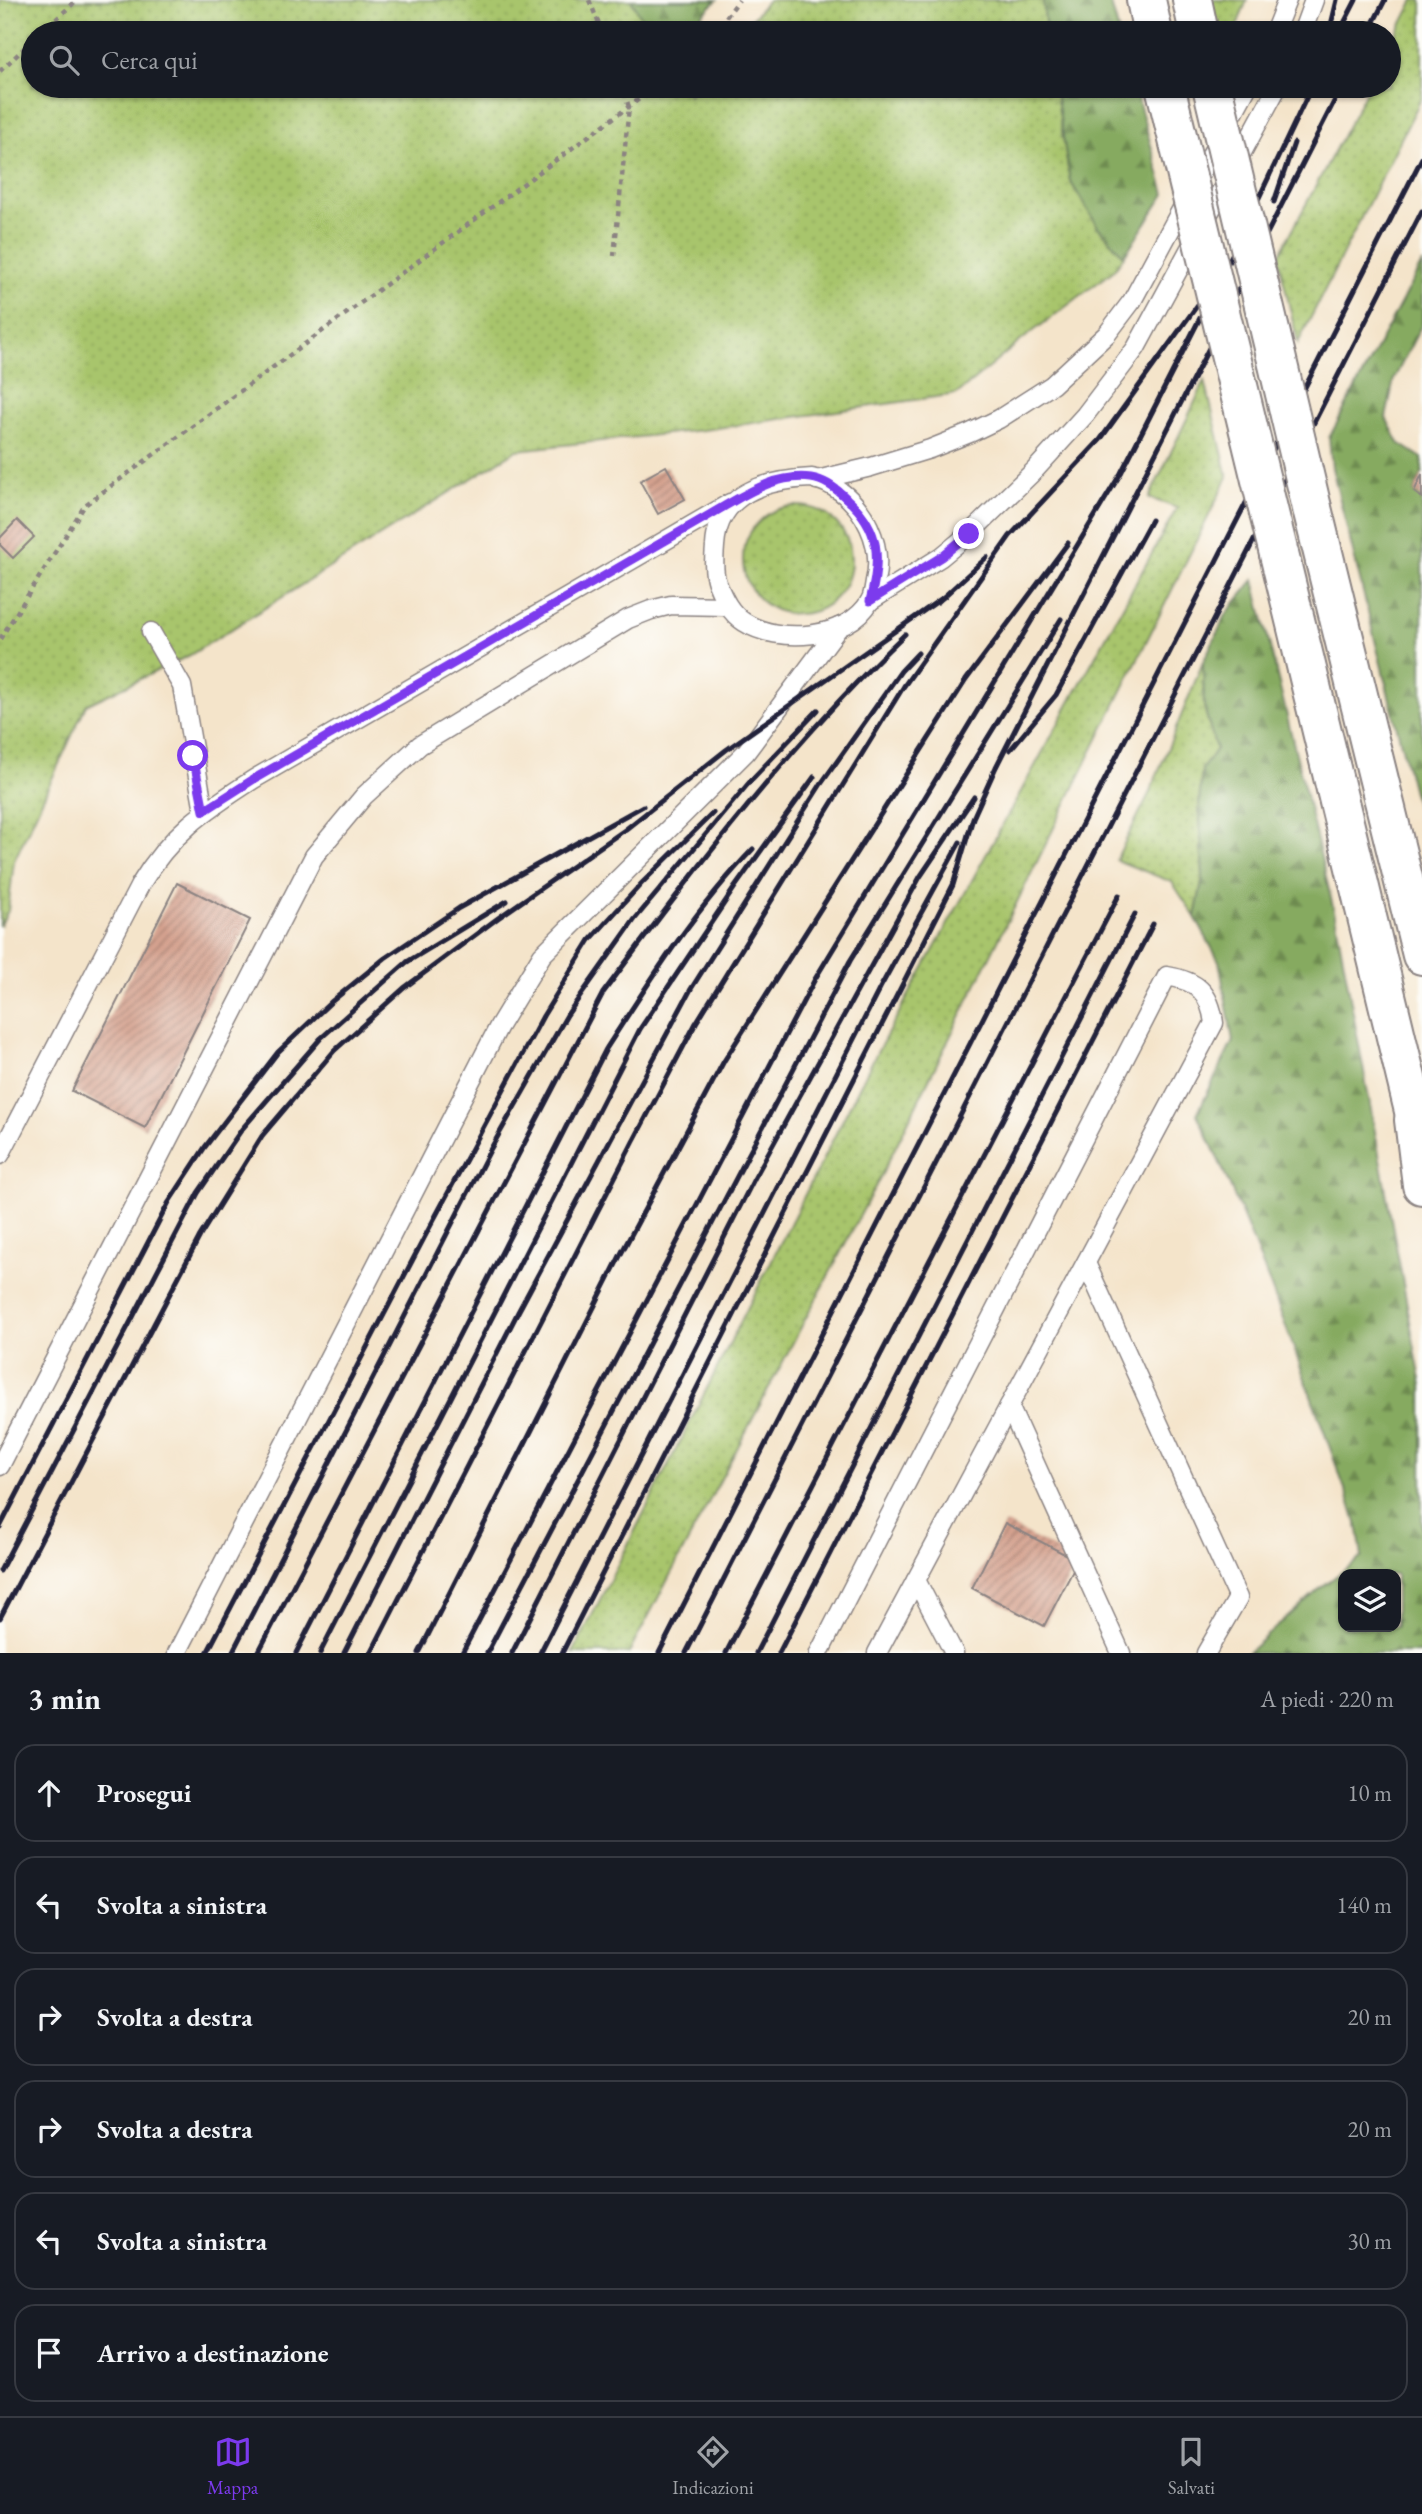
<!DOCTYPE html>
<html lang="it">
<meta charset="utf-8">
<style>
body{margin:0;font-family:"EB Garamond",serif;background:#20242c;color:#f1f3f6}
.controls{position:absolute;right:21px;bottom:21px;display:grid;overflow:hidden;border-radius:14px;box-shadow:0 2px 5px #0004}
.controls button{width:63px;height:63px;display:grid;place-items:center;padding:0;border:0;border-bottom:2px solid #363941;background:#171b24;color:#f1f3f6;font:35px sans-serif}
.stop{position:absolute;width:21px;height:21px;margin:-16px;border:5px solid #7c3aed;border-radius:50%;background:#fff}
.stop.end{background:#7c3aed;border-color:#fff;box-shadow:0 2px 7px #0008}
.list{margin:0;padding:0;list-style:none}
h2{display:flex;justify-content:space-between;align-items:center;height:91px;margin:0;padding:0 28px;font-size:30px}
h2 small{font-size:23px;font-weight:400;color:#9ea1a6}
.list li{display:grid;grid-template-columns:46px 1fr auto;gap:21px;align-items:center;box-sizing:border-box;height:98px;margin:0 14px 14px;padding:0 14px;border:2px solid #363941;border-radius:21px}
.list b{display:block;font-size:26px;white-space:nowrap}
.list em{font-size:23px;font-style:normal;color:#9ea1a6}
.icon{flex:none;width:38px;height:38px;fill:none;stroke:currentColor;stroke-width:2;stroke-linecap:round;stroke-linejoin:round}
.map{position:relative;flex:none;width:1422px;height:1653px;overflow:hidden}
.search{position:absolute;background:#171b24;box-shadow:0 2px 5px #0004;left:21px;right:21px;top:21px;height:77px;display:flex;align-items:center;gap:18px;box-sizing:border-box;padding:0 24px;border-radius:38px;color:#9ea1a6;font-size:26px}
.sheet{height:763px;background:#171b24}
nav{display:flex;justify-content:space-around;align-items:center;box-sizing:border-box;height:98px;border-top:2px solid #363941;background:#171b24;font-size:19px;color:#9ea1a6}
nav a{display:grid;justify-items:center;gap:4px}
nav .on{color:#7c3aed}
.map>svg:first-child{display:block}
.grass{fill:url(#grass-dots);stroke:#657454;stroke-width:2}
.forest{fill:url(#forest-firs);stroke:#54664e;stroke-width:2;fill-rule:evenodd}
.building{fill:url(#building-hatch)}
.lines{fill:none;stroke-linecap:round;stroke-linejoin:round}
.lane-casing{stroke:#8b8382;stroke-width:21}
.highway-casing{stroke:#8b8382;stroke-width:42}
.path{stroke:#8b8382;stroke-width:4.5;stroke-dasharray:5 5;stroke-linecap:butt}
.lane{stroke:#fff;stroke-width:18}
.highway{stroke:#fff;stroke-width:38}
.rail{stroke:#22223b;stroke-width:5}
.highway-bridge-casing{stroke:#8b8382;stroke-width:42;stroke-linecap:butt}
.highway-bridge{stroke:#fff;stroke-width:38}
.route{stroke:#7c3aed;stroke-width:9}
</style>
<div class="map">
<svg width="1422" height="1653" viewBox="0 0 1422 1653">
<defs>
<pattern id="grass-dots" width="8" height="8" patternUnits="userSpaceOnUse" patternTransform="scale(1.75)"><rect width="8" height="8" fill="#a8c56c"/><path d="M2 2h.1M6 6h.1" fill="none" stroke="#90a95e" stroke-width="1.8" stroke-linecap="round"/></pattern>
<pattern id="forest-firs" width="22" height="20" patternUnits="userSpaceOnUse" patternTransform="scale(1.75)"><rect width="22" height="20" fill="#86aa60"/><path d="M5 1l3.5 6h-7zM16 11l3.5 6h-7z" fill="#6d8a50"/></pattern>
<pattern id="building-hatch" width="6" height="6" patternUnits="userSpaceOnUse" patternTransform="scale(1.75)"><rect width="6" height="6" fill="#d5a28f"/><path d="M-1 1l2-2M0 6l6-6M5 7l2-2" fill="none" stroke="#ac8476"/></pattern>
</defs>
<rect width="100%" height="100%" fill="#fdfcf7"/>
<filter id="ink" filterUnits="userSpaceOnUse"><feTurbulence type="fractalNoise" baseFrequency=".0143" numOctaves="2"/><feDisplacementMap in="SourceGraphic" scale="14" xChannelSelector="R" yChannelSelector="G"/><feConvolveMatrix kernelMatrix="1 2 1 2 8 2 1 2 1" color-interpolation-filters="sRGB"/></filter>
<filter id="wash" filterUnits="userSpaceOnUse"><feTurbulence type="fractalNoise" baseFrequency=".00686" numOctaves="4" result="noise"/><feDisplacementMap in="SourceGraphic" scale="28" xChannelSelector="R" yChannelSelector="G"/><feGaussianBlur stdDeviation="1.57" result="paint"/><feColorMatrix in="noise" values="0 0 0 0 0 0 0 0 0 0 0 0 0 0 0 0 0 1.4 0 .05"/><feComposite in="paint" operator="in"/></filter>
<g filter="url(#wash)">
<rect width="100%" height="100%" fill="#f4e4ca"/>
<g class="grass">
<polygon points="0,0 631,0 651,33 33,33 33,86 684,86 689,95 697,86 1055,86 1070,181 1098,227 1124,256 1113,271 1023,339 957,394 703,430 517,450 190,655 86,705 14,861 8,911 0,926"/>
<polygon points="768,0 1043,0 1046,33 740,33"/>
<polygon points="1211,0 1247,0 1234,33 1220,33"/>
<polygon points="1414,0 1422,0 1422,97 1298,343 1278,257 1369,86 1389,86 1389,48"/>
<polygon points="1205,381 1228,477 883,1172 629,1653 573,1653 873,1060 1177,508 1149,498"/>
<circle cx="797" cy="560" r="54"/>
<polygon points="1203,662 1204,707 1216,749 1202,770 1199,804 1203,877 1195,917 1172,882 1116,860 1151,790"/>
</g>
<g class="forest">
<polygon points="631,0 717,0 685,33 651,33"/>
<polygon points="1043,0 1110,0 1119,33 1046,33"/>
<polygon points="1055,86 1134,86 1165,194 1124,256 1098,227 1070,181"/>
<polygon points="1422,263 1422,324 1394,379 1386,418 1399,443 1422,458 1422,474 1414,492 1422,498 1422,828 1332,468 1329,438"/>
<path d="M1254 580 1335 915 1422 1386V1653H1247L1324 1585 1362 1557 1358 1530 1350 1503C1302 1373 1258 1239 1197 1114L1233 1041 1219 961 1195 917 1203 877 1199 804 1202 769 1216 749 1204 707 1203 662 1227 613ZM1343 1574H1396V1627H1343Z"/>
</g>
<g id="blocks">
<g class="building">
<polygon points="666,466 685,499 658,514 640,481"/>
<polygon points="1422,474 1422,498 1414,492"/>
<polygon points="17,520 34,537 13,558 0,545 0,538"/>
<polygon points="177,883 250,920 145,1128 72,1091"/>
<polygon points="1005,1523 1078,1561 1044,1626 972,1588"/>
</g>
</g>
</g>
<g filter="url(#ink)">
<use href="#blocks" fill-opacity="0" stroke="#8b8382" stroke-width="2"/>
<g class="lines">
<g class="lane-casing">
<g id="lane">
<polyline points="1274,33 1287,0"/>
<polyline points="1302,33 1314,0"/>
<path d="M812 478C818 480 826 482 832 486 864 504 884 545 875 581 874 587 873 596 870 601 848 640 778 644 744 622 730 613 723 598 717 583 713 572 714 558 715 546 718 492 766 480 812 478Z"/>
<polyline points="817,480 871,467 930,449 970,433 999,419 1052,385 1107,334 1132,301 1248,86"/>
<polyline points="870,601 941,557 969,534 1034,471 1085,415 1136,348 1278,86"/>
<polyline points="151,632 182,686 204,811"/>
<path d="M0 1155 140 885C171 833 204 811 254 779L730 503"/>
<polyline points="1086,1263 1238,1598 1206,1653"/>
<polyline points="1009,1406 1121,1653"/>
<polyline points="0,1466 314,856 364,796 420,745 628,619 651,610 671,605 727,606"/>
<polyline points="916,1580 954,1653"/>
<polyline points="177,1653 499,1026 542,955 746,752 839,627"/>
<path d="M819 1653 1167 976C1197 981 1210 992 1214 1023L877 1653"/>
</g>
</g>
<g class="highway-casing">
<g id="highway">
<polyline points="1146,0 1153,33"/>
<polyline points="1192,0 1199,33"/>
<polyline points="1312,508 1422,955"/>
<polyline points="1279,554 1422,1144"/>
<polyline points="1414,1120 1422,1185"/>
</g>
</g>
<g class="path">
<polyline points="589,0 603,33"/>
<polyline points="41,33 77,0"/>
<polyline points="714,33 739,0"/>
<polyline points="0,71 33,40"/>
<polyline points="614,256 629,107 622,86"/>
<polyline points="0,639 85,505 657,86"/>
</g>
<use href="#lane" class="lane"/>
<use href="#highway" class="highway"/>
<g class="rail">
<polyline points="1329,33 1337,0"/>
<polyline points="1339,33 1356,0"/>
<polyline points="1368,33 1385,0"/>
<polyline points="1274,202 1294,143"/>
<polyline points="938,602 987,557"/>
<polyline points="1010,750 1056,695 1151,520"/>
<polyline points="0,1527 169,1202 205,1147 278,1052 331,1002 385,958 459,908 643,806"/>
<polyline points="0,1571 198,1193 242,1129 321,1038 407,962 507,901"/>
<polyline points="0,1618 200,1236 262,1136 334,1051 404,988 498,918 626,829 726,750 945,596"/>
<polyline points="207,1653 433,1221 543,1016 590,940 642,883 713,813"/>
<polyline points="232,1653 490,1150 567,1015 635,919 753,778 818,710"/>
<path d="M258 1653 603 993C695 869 793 741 905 634"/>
<path d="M296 1653 606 1049C651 979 695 909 753 849"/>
<polyline points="320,1653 640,1029 735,887 814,777"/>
<polyline points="344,1653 518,1312 691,989 821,784 901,671 918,653"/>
<polyline points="371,1653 633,1142 696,1023 904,686 1010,536 1100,440 1199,303"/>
<polyline points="419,1653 623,1250 724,1061 966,680 1068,543"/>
<polyline points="462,1653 815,979 1121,473 1227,265 1312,86"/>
<polyline points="487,1653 850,961 1061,619"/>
<polyline points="512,1653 754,1179 920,877 974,797"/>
<polyline points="540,1653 880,988 960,842"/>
<polyline points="562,1653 953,885 973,818 996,767 1342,86"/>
<polyline points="659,1653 1422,158"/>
<polyline points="686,1653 1422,211"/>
<polyline points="726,1653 1119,895"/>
<polyline points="756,1653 1135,914"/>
<polyline points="779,1653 1153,924"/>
</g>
<g class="highway-bridge-casing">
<g id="highway-bridge">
<polyline points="1165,86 1279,554"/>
<polyline points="1212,86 1312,508"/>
</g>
</g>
<use href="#highway-bridge" class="highway-bridge"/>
</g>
</g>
<g class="lines" filter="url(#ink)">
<path class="route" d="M193 756 204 811 254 779 730 503C754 489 781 474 811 478 825 480 837 489 847 499 881 529 881 559 870 601L941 557 969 534"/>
</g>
</svg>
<div class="controls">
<button><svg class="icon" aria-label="layers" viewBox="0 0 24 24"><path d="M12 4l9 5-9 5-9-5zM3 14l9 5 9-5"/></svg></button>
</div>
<div class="stop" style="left:193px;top:756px"></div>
<div class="stop end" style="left:969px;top:534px"></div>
<div class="search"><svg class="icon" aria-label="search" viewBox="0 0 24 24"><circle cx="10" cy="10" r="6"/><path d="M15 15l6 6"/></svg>Cerca qui</div>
</div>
<section class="sheet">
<h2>3 min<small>A piedi · 220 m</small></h2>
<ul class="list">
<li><svg class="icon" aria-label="ahead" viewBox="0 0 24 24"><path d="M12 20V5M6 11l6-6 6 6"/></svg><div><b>Prosegui</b></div><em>10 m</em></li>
<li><svg class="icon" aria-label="left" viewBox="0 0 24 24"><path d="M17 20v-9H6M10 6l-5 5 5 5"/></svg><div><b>Svolta a sinistra</b></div><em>140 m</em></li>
<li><svg class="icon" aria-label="right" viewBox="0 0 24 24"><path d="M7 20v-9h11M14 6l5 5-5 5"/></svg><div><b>Svolta a destra</b></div><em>20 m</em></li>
<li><svg class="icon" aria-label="right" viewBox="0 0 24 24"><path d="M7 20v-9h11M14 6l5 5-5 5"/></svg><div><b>Svolta a destra</b></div><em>20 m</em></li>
<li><svg class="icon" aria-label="left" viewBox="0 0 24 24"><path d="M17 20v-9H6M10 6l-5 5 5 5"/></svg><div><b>Svolta a sinistra</b></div><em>30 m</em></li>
<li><svg class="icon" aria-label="arrive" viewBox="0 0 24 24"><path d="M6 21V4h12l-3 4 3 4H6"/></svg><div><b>Arrivo a destinazione</b></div></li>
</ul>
</section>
<nav>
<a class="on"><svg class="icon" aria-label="map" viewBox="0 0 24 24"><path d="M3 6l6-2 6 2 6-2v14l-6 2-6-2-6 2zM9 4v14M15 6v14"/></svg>Mappa</a>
<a><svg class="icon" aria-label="directions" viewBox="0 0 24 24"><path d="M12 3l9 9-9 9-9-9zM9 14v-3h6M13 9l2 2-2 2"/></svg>Indicazioni</a>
<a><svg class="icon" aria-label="saved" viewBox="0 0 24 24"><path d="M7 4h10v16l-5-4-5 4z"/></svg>Salvati</a>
</nav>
